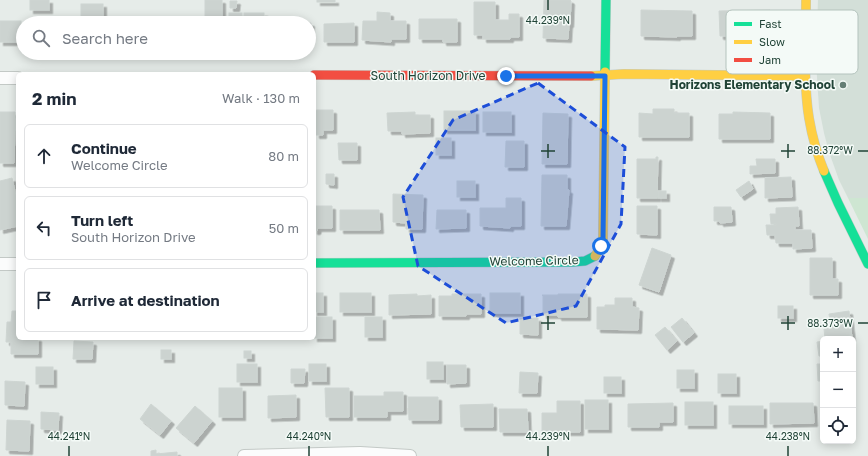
<!DOCTYPE html>
<meta charset="utf-8">
<style>
body{margin:0;font-family:"Golos Text",sans-serif;background:#f6f6f7;color:#1f2937}
.controls{position:absolute;right:12px;bottom:12px;display:grid;overflow:hidden;border-radius:6px;box-shadow:0 2px 10px #0003}
.controls button{width:36px;height:36px;display:grid;place-items:center;padding:0;border:0;border-bottom:1px solid #e0e1e3;background:#fff;color:#1f2937;font:20px sans-serif}
.stop{position:absolute;width:12px;height:12px;margin:-9px;border:3px solid #1a73e8;border-radius:50%;background:#fff}
.stop.end{background:#1a73e8;border-color:#fff;box-shadow:0 1px 4px #0008}
.list{margin:0;padding:0;list-style:none}
h2{display:flex;justify-content:space-between;align-items:center;height:52px;margin:0;padding:0 16px;font-size:17px}
h2 small{font-size:13px;font-weight:400;color:#747a83}
.list li{display:grid;grid-template-columns:26px 1fr auto;gap:12px;align-items:center;box-sizing:border-box;height:64px;margin:0 8px 8px;padding:0 8px;border:1px solid #e0e1e3;border-radius:6px}
.list b{display:block;font-size:15px;white-space:nowrap}
.list p{margin:0;font-size:13px;white-space:nowrap;color:#747a83}
.list em{font-size:13px;font-style:normal;color:#747a83}
.icon{flex:none;width:22px;height:22px;fill:none;stroke:currentColor;stroke-width:2;stroke-linecap:round;stroke-linejoin:round}
.map{position:relative;flex:none;width:868px;height:456px;overflow:hidden}
.search{position:absolute;background:#fff;box-shadow:0 2px 10px #0003;left:16px;top:16px;width:300px;height:44px;display:flex;align-items:center;gap:10px;box-sizing:border-box;padding:0 14px;border-radius:22px;color:#747a83;font-size:15px}
.panel{position:absolute;background:#fff;box-shadow:0 2px 10px #0003;left:16px;top:72px;width:300px;height:268px;border-radius:6px}
.map>svg:first-child{display:block}
.built{fill:#d3dfd8}
.green{fill:#cee6d2}
.building{fill:#ccd3d0;stroke:#ced5d2;filter:url(#shadow)}
.lines{fill:none;stroke-linecap:round;stroke-linejoin:round}
.street-casing{stroke:#c3c9c6;stroke-width:14}
.fast-casing{stroke:#c1cac6;stroke-width:10}
.slow-casing{stroke:#c1cac6;stroke-width:10}
.jam-casing{stroke:#c1cac6;stroke-width:10}
.street{stroke:#fbfcfc;stroke-width:12}
.fast{stroke:#16e098;stroke-width:9}
.slow{stroke:#ffcf43;stroke-width:9}
.jam{stroke:#f24e42;stroke-width:9}
.route{stroke:#1a73e8;stroke-width:5}
.marked{fill:#1d4ed8;fill-opacity:0.2;stroke:#1d4ed8;stroke-width:3;stroke-dasharray:8 5;stroke-linejoin:round}
.ticks{fill:none;stroke:#204336;stroke-width:1.5}
.poi-dot{fill:#657e75;stroke:#f4faf7;stroke-width:1.5}
.labels{text-anchor:middle;stroke-width:3;stroke-linejoin:round;paint-order:stroke}
.street-label{font-size:12px;fill:#204336;stroke:#f4faf7}
.poi-label{font-size:12px;font-weight:bold;fill:#204336;stroke:#f4faf7;text-anchor:end}
.key{fill:#f4faf7;stroke:#b4c3bd;stroke-width:1}
.key-label{font-size:11px;fill:#204336}
.ticks-label{font-size:10px;text-anchor:middle;fill:#204336;stroke:#f4faf7;stroke-width:3;stroke-linejoin:round;paint-order:stroke}
</style>
<div class="map">
<svg width="868" height="456" viewBox="0 0 868 456">
<defs>
<filter id="shadow"><feDropShadow dx="3.5" dy="3.5" stdDeviation="0" flood-color="#0004"/></filter>
</defs>
<rect width="100%" height="100%" fill="#e6ece9"/>
<polygon class="built" points="818,0 868,0 868,198 848,198 839,180 829,152 824,133 819,108 816,62"/>
<polygon class="green" points="848,198 868,198 868,239"/>
<g class="building">
<rect x="30" y="0" width="19" height="10"/>
<polygon points="205,0 222,0 222,18 205,17"/>
<rect x="317" y="0" width="18" height="2"/>
<polygon points="544,0 570,0 571,1 570,24 569,24 568,39 543,38"/>
<polygon points="230,1 237,1 236,8 230,8"/>
<polygon points="474,2 495,2 495,20 509,20 509,14 519,14 519,37 510,37 510,39 483,39 483,35 474,35"/>
<rect x="81" y="4" width="22" height="19"/>
<polygon points="641,10 692,11 692,36 677,36 677,37 641,36"/>
<polygon points="770,10 771,35 734,37 734,36 720,36 719,11"/>
<polygon points="377,12 390,13 390,21 406,21 406,39 391,39 391,42 362,40 363,21 377,21"/>
<rect x="229" y="13" width="13" height="10"/>
<rect x="244" y="13" width="20" height="10"/>
<polygon points="124,17 141,17 141,20 170,20 170,23 124,23"/>
<polygon points="419,19 457,19 457,42 443,42 443,39 419,39"/>
<rect x="0" y="21" width="21" height="21"/>
<rect x="177" y="21" width="30" height="2"/>
<polygon points="272,22 311,23 310,40 309,40 309,23"/>
<polygon points="354,23 354,42 324,42 324,24"/>
<polygon points="653,109 674,109 674,113 689,113 689,137 639,137 639,113 653,114"/>
<polygon points="317,110 333,110 333,130 323,130 323,135 316,135 316,129 314,129 314,111"/>
<rect x="444" y="111" width="31" height="19"/>
<polygon points="0,112 15,112 15,119 18,119 18,130 15,130 14,163 0,163"/>
<polygon points="415,112 415,115 430,115 430,133 402,134 402,131 388,131 387,113"/>
<rect x="483" y="112" width="28" height="20"/>
<polygon points="733,112 770,113 770,139 719,139 719,114 733,114"/>
<polygon points="543,113 568,114 567,164 542,164"/>
<rect x="436" y="138" width="15" height="17"/>
<polygon points="506,141 524,141 524,167 505,167"/>
<polygon points="338,143 357,143 357,160 339,160"/>
<polygon points="656,157 658,157 657,198 637,198 637,159 656,159"/>
<polygon points="756,159 775,159 775,173 750,174 750,166 757,166"/>
<polygon points="326,174 334,174 334,185 326,184"/>
<polygon points="542,175 567,175 567,190 569,190 566,226 541,226"/>
<polygon points="791,177 792,197 765,198 765,178"/>
<polygon points="12,178 18,204 18,226 0,230 0,181"/>
<rect x="457" y="181" width="18" height="16"/>
<polygon points="749,181 753,189 741,197 736,190"/>
<rect x="658" y="191" width="8" height="7"/>
<polygon points="393,194 423,195 422,229 406,229 406,223 393,222"/>
<polygon points="506,198 521,198 521,226 510,226 510,228 480,226 480,208 506,208"/>
<polygon points="314,206 332,206 332,228 318,228 317,231 314,231"/>
<polygon points="637,206 657,206 657,235 637,234"/>
<polygon points="714,207 731,207 732,222 720,223 720,221 714,221"/>
<polygon points="798,207 799,226 795,226 795,230 811,230 812,248 793,249 793,243 776,243 775,235 767,235 766,225 776,225 776,224 771,224 770,214 776,214 776,208"/>
<polygon points="340,210 379,210 380,230 340,230"/>
<polygon points="437,210 466,210 466,228 436,229"/>
<polygon points="652,248 671,255 659,292 639,285"/>
<polygon points="810,258 832,258 832,279 838,279 838,295 810,295"/>
<rect x="314" y="293" width="9" height="19"/>
<rect x="340" y="293" width="31" height="19"/>
<rect x="490" y="293" width="30" height="20"/>
<polygon points="417,294 417,296 431,295 431,314 389,315 389,295"/>
<polygon points="452,294 481,294 481,314 466,314 466,316 439,316 439,296 452,296"/>
<polygon points="558,294 587,294 587,317 558,317 558,315 543,315 543,296 542,295 558,295"/>
<polygon points="615,298 632,298 632,307 639,308 638,330 597,329 597,307 605,307 605,305 615,305"/>
<rect x="778" y="306" width="15" height="12"/>
<polygon points="12,311 18,311 18,338 38,338 38,354 11,354 11,342 6,342 7,322 11,322"/>
<polygon points="849,311 852,338 851,339 825,339 824,329 831,328 829,314"/>
<rect x="314" y="317" width="18" height="21"/>
<rect x="365" y="317" width="17" height="20"/>
<polygon points="520,318 538,318 538,335 520,334"/>
<polygon points="682,318 694,333 683,342 671,327"/>
<polygon points="665,327 677,341 667,350 655,335"/>
<polygon points="74,341 93,342 92,359 73,359"/>
<polygon points="823,341 823,356 819,356 817,342"/>
<rect x="161" y="350" width="10" height="9"/>
<rect x="244" y="351" width="7" height="7"/>
<rect x="427" y="362" width="16" height="17"/>
<rect x="237" y="364" width="20" height="18"/>
<rect x="309" y="364" width="17" height="17"/>
<polygon points="817,364 823,364 823,381 818,381"/>
<polygon points="447,365 466,365 466,383 447,384"/>
<rect x="36" y="367" width="17" height="17"/>
<polygon points="291,369 305,369 304,383 291,383"/>
<rect x="677" y="370" width="17" height="18"/>
<polygon points="520,372 538,373 537,393 519,393"/>
<rect x="718" y="374" width="18" height="19"/>
<rect x="604" y="377" width="17" height="16"/>
<polygon points="5,381 25,382 24,406 5,405"/>
<rect x="219" y="388" width="23" height="29"/>
<polygon points="325,388 349,388 349,417 326,417"/>
<polygon points="384,392 403,392 403,411 387,411 387,417 354,417 354,396 384,396"/>
<polygon points="296,395 296,417 268,418 268,396"/>
<polygon points="408,397 438,397 438,420 409,420"/>
<rect x="585" y="400" width="23" height="29"/>
<polygon points="557,401 580,401 580,432 542,432 542,413 557,413"/>
<rect x="685" y="402" width="28" height="23"/>
<polygon points="673,403 673,422 659,422 659,427 628,427 628,404"/>
<polygon points="770,403 813,403 814,423 770,424"/>
<polygon points="151,404 171,421 160,435 140,419"/>
<polygon points="493,404 493,427 461,427 460,405"/>
<polygon points="195,406 212,421 194,443 176,428"/>
<rect x="729" y="406" width="34" height="18"/>
<polygon points="499,409 527,409 528,432 500,432"/>
<polygon points="41,412 59,413 58,430 41,429"/>
<polygon points="7,420 30,421 29,451 6,450"/>
<polygon points="156,450 156,454 177,452 177,456 151,456 151,451"/>
</g>
<g class="lines">
<g class="street-casing">
<g id="street">
<polyline points="0,78 18,78"/>
<polyline points="0,264 18,264"/>
<polyline points="244,456 360,453 410,456"/>
</g>
</g>
<g class="fast-casing">
<g id="fast">
<polyline points="605,72 606,0"/>
<polyline points="824,171 838,203 868,264"/>
<polyline points="314,263 573,262 585,261 595,256"/>
</g>
</g>
<g class="slow-casing">
<g id="slow">
<path d="M806 0C806 37 803 81 809 118 812 136 817 154 824 171"/>
<polyline points="591,76 624,74 805,76"/>
<polyline points="595,256 599,250 603,239 605,72"/>
</g>
</g>
<g class="jam-casing">
<polyline id="jam" points="314,75 591,76"/>
</g>
<use href="#street" class="street"/>
<use href="#fast" class="fast"/>
<use href="#slow" class="slow"/>
<use href="#jam" class="jam"/>
</g>
<g class="lines">
<polyline class="route" points="506,76 605,76 603,239 601,246"/>
</g>
<path class="marked" d="M538 83 625 147 621 224 576 306 506 323 418 266 403 197 453 120Z"/>
<path class="ticks" d="M548 0V10M548 144V158M788 144V158M541 151H555M781 151H795M858 151H868M548 316V330M788 316V330M541 323H555M781 323H795M858 323H868M69 446V456M309 446V456M548 446V456M788 446V456"/>
<circle class="poi-dot" cx="843" cy="85" r="4"/>
<g class="labels">
<g class="street-label">
<text x="428" y="80">South Horizon Drive</text>
<text transform="translate(534 261) rotate(-1)" y="4">Welcome Circle</text>
</g>
<g class="poi-label">
<text x="835" y="89">Horizons Elementary School</text>
</g>
</g>
<rect x="726" y="10" width="132" height="64" rx="6" class="key"/>
<rect x="734" y="22" width="18" height="4" fill="#16e098"/>
<rect x="734" y="40" width="18" height="4" fill="#ffcf43"/>
<rect x="734" y="58" width="18" height="4" fill="#f24e42"/>
<g class="key-label">
<text x="759" y="28">Fast</text>
<text x="759" y="46">Slow</text>
<text x="759" y="64">Jam</text>
</g>
<g class="ticks-label">
<text x="548" y="24">44.239°N</text>
<text x="830" y="154">88.372°W</text>
<text x="830" y="327">88.373°W</text>
<text x="69" y="440">44.241°N</text>
<text x="309" y="440">44.240°N</text>
<text x="548" y="440">44.239°N</text>
<text x="788" y="440">44.238°N</text>
</g>
</svg>
<div class="controls">
<button>+</button>
<button>−</button>
<button><svg class="icon" aria-label="locate" viewBox="0 0 24 24"><circle cx="12" cy="12" r="6"/><path d="M12 2v4M12 18v4M2 12h4M18 12h4"/></svg></button>
</div>
<div class="stop" style="left:601px;top:246px"></div>
<div class="stop end" style="left:506px;top:76px"></div>
<div class="search"><svg class="icon" aria-label="search" viewBox="0 0 24 24"><circle cx="10" cy="10" r="6"/><path d="M15 15l6 6"/></svg>Search here</div>
<section class="panel">
<h2>2 min<small>Walk · 130 m</small></h2>
<ul class="list">
<li><svg class="icon" aria-label="ahead" viewBox="0 0 24 24"><path d="M12 20V5M6 11l6-6 6 6"/></svg><div><b>Continue</b><p>Welcome Circle</p></div><em>80 m</em></li>
<li><svg class="icon" aria-label="left" viewBox="0 0 24 24"><path d="M17 20v-9H6M10 6l-5 5 5 5"/></svg><div><b>Turn left</b><p>South Horizon Drive</p></div><em>50 m</em></li>
<li><svg class="icon" aria-label="arrive" viewBox="0 0 24 24"><path d="M6 21V4h12l-3 4 3 4H6"/></svg><div><b>Arrive at destination</b></div></li>
</ul>
</section>
</div>
